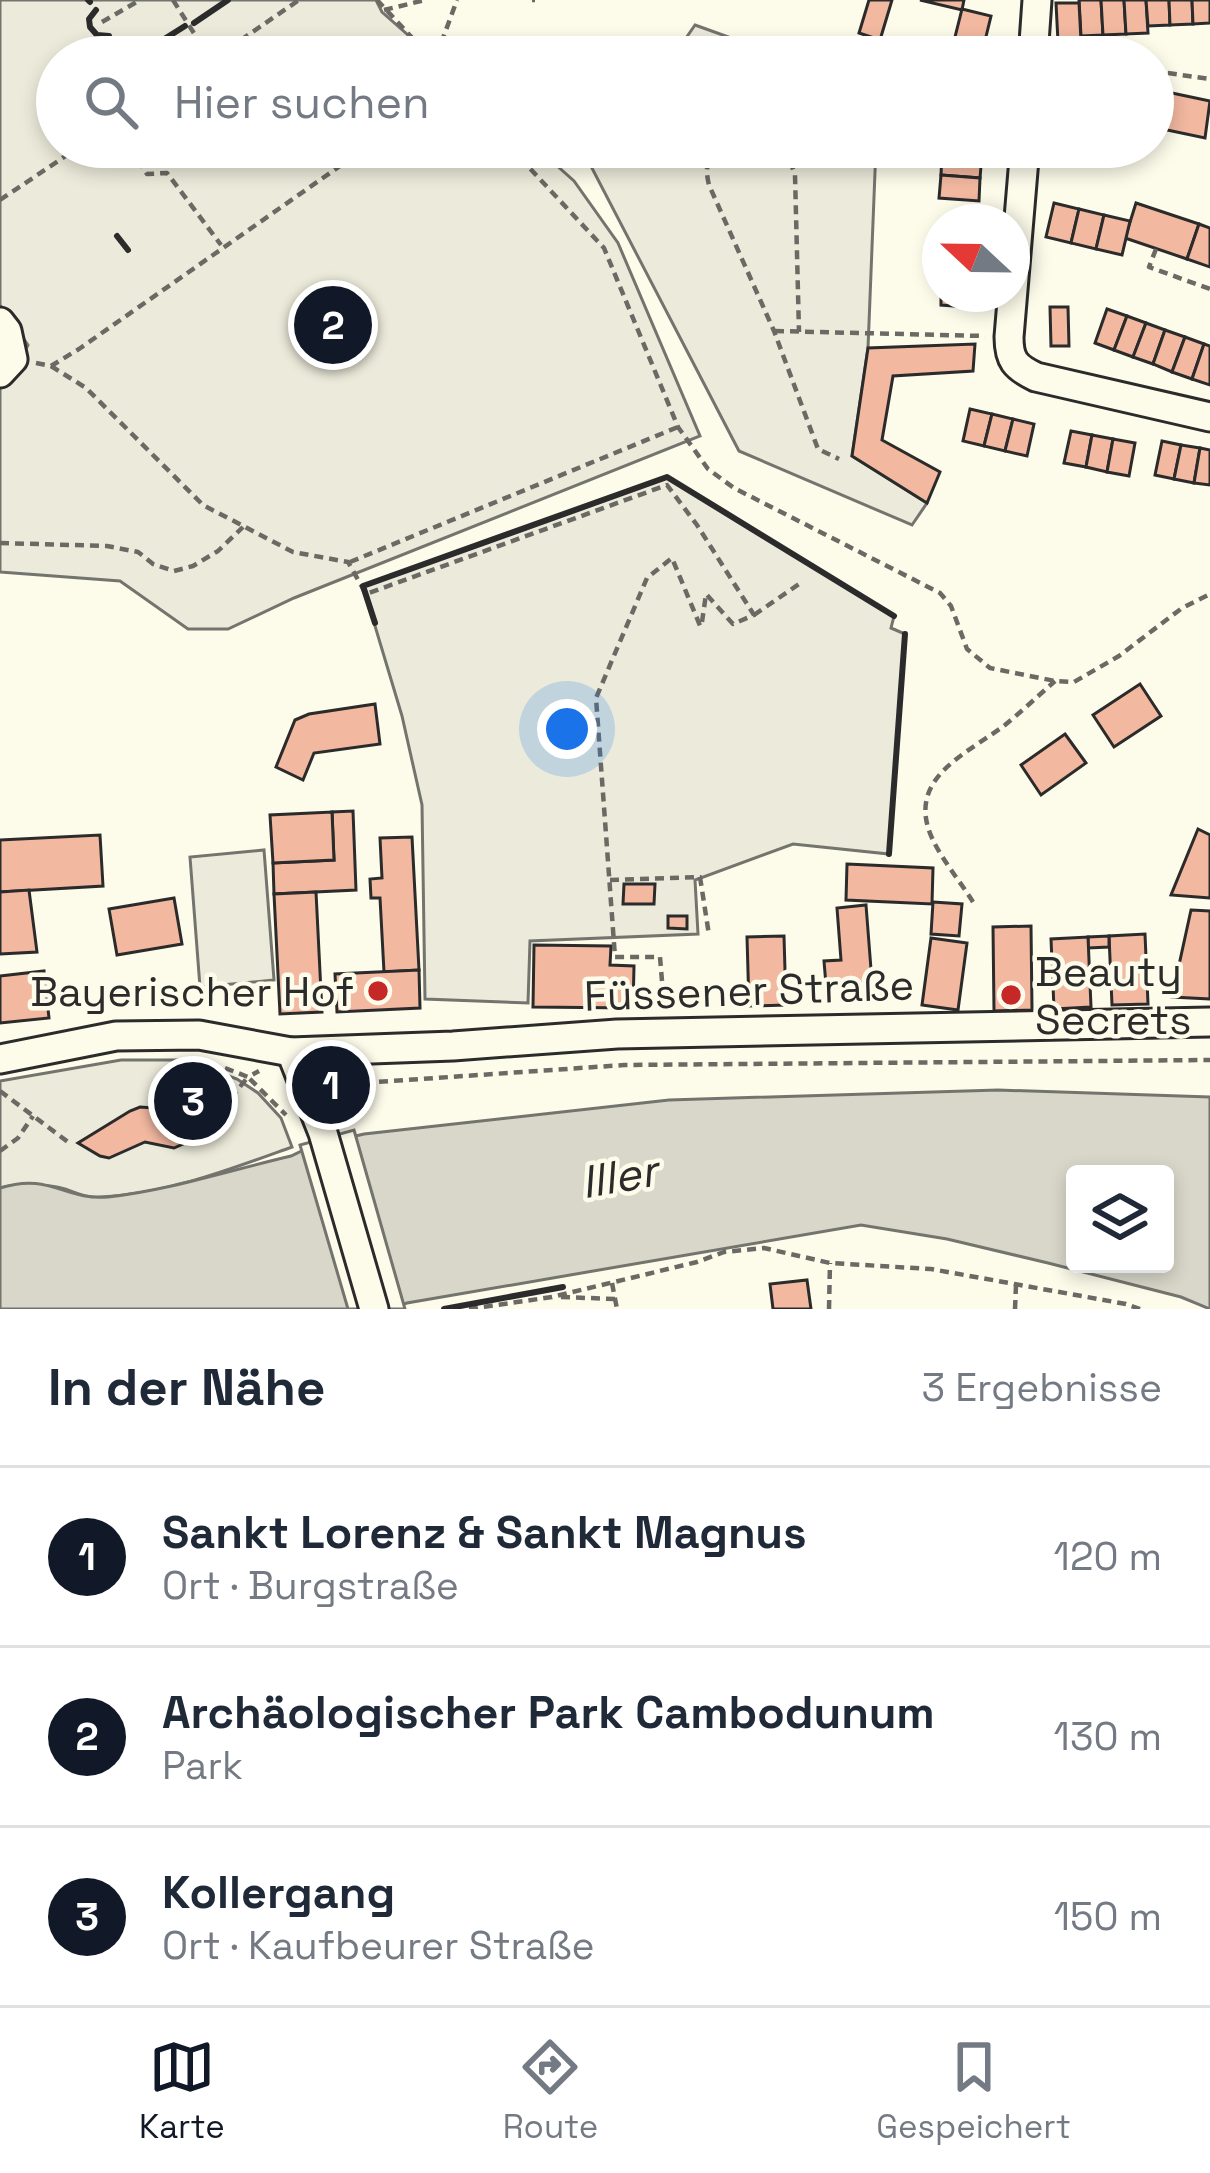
<!DOCTYPE html>
<html lang="de">
<meta charset="utf-8">
<style>
body{margin:0;font-family:"Space Grotesk",sans-serif;background:#f2f2f3;color:#1f2937}
.controls{position:absolute;right:36px;bottom:36px;display:grid;overflow:hidden;border-radius:12px;box-shadow:0 6px 18px #0003}
.controls button{width:108px;height:108px;display:grid;place-items:center;padding:0;border:0;border-bottom:3px solid #e0e1e3;background:#fff;color:#1f2937;font:60px sans-serif}
.compass{position:absolute;left:922px;top:204px;width:108px;height:108px;border-radius:50%;background:#fff;box-shadow:0 6px 18px #0003;rotate:292deg}
.you{position:absolute;left:567px;top:729px;width:42px;height:42px;margin:-30px;border:9px solid #fff;border-radius:50%;background:#1a73e8;box-shadow:0 0 0 18px #1a73e833}
.badge{display:grid;place-items:center;width:78px;height:78px;border-radius:50%;background:#111827;color:#fff;font-size:39px;font-weight:700}
.pin{position:absolute;translate:-50% -50%;border:6px solid #fff;box-shadow:0 3px 12px #0006}
.list{margin:0;padding:0;list-style:none}
h2{display:flex;justify-content:space-between;align-items:center;height:156px;margin:0;padding:0 48px;font-size:51px}
h2 small{font-size:39px;font-weight:400;color:#747a83}
.list li{display:grid;grid-template-columns:78px 1fr auto;gap:36px;align-items:center;box-sizing:border-box;height:180px;padding:0 48px;border-top:3px solid #e0e1e3}
.list b{display:block;font-size:45px;white-space:nowrap}
.list p{margin:0;font-size:39px;white-space:nowrap;color:#747a83}
.list em{font-size:39px;font-style:normal;color:#747a83}
.icon{flex:none;width:66px;height:66px;fill:none;stroke:currentColor;stroke-width:2;stroke-linecap:round;stroke-linejoin:round}
.map{position:relative;flex:none;width:1210px;height:1309px;overflow:hidden}
.search{position:absolute;background:#fff;box-shadow:0 6px 18px #0003;left:36px;right:36px;top:36px;height:132px;display:flex;align-items:center;gap:30px;box-sizing:border-box;padding:0 42px;border-radius:66px;color:#747a83;font-size:45px}
.sheet{height:696px;background:#fff}
nav{display:flex;justify-content:space-around;align-items:center;box-sizing:border-box;height:168px;border-top:3px solid #e0e1e3;background:#fff;font-size:33px;color:#747a83}
nav a{display:grid;justify-items:center;gap:6px}
nav .on{color:#111827}
.map>svg:first-child{display:block}
.green{fill:#ecebdb;stroke:#74746e;stroke-width:3}
.parking{fill:#eceadb;stroke:#74746e;stroke-width:3}
.water{fill:#d8d7c9;stroke:#74746e;stroke-width:3;fill-rule:evenodd}
.pier{fill:#fdfbea;stroke:#74746e;stroke-width:3}
.building{fill:#f2b8a0;stroke:#2b2b2b;stroke-width:3}
.lines{fill:none;stroke-linecap:round;stroke-linejoin:round}
.minor-casing{stroke:#2b2b2b;stroke-width:33}
.path{stroke:#6a6964;stroke-width:4.5;stroke-dasharray:9 6;stroke-linecap:butt}
.minor{stroke:#fdfbea;stroke-width:27}
.wall{stroke:#2b2b2b;stroke-width:6}
.poi-dot{fill:#c62828;stroke:#fdfbea;stroke-width:4.5}
.labels{text-anchor:middle;stroke-width:9;stroke-linejoin:round;paint-order:stroke}
.poi-label{font-size:42px;fill:#2b2b2b;stroke:#fdfbea;text-anchor:start}
.street-label{font-size:42px;fill:#2b2b2b;stroke:#fdfbea}
.water-label{font-size:45px;font-style:italic;fill:#2b2b2b;stroke:#fdfbea}
</style>
<div class="map">
<svg width="1210" height="1309" viewBox="0 0 1210 1309">
<rect width="100%" height="100%" fill="#fdfbea"/>
<g class="green">
<polygon points="0,0 376,0 382,12 433,57 57,57 57,147 536,147 574,181 618,243 700,436 294,598 228,629 188,629 120,581 0,572 0,388 8,384 28,345 0,305"/>
<polygon points="695,25 784,57 673,57"/>
<polygon points="581,147 876,147 868,348 852,456 927,503 912,525 739,451"/>
<polygon points="667,477 894,616 891,628 905,634 889,854 793,844 695,880 698,934 530,941 528,1003 425,999 422,805 402,716 363,586"/>
<path d="M121 1060H187L237 1079 258 1093 281 1118 292 1147C231 1169 167 1194 101 1197 86 1198 79 1194 65 1189 48 1184 17 1183 0 1188V1081Z"/>
</g>
<polygon class="parking" points="264,850 274,980 200,987 190,857"/>
<path class="water" d="M998 1090 1210 1097V1309L1181 1297 1048 1263 947 1239 861 1225 407 1303 388 1309H0V1188C50 1172 65 1201 108 1197 170 1190 231 1170 291 1156L310 1147 364 1134 669 1100ZM1075 1174H1165V1264H1075Z"/>
<polygon class="pier" points="354,1130 405,1309 348,1309 300,1145"/>
<g class="building">
<polygon points="869,0 892,0 880,40 859,33"/>
<polygon points="920,0 964,0 962,10"/>
<polygon points="1079,0 1101,0 1103,35 1081,36"/>
<polygon points="1101,0 1124,0 1126,34 1103,35"/>
<polygon points="1124,0 1146,0 1148,33 1126,34"/>
<polygon points="1146,0 1169,0 1170,25 1148,26"/>
<polygon points="1169,0 1192,0 1193,24 1170,25"/>
<polygon points="1192,0 1210,0 1210,23 1193,24"/>
<polygon points="1056,3 1079,3 1081,41 1058,42"/>
<polygon points="962,9 991,16 982,53 953,45"/>
<polygon points="1153,89 1210,101 1205,138 1153,127"/>
<polygon points="943,147 983,147 982,154 942,151"/>
<polygon points="942,151 982,154 980,178 941,175"/>
<polygon points="941,175 980,178 979,201 939,198"/>
<polygon points="1054,203 1079,209 1071,243 1046,237"/>
<polygon points="1136,203 1199,224 1187,259 1125,238"/>
<polygon points="1079,209 1104,215 1096,249 1071,243"/>
<polygon points="1104,215 1130,221 1122,255 1096,249"/>
<polygon points="1199,224 1210,228 1210,267 1187,259"/>
<polygon points="941,294 981,294 980,308 941,305"/>
<polygon points="1050,307 1068,307 1069,346 1051,346"/>
<polygon points="1107,309 1127,316 1114,350 1095,343"/>
<polygon points="1127,316 1146,323 1133,357 1114,350"/>
<polygon points="1146,323 1165,330 1153,364 1133,357"/>
<polygon points="1165,330 1185,337 1172,372 1153,364"/>
<polygon points="1185,337 1204,344 1192,379 1172,372"/>
<polygon points="975,344 973,371 893,376 882,440 940,472 927,503 852,456 868,348"/>
<polygon points="1204,344 1210,346 1210,385 1192,379"/>
<polygon points="970,409 992,414 984,446 963,441"/>
<polygon points="992,414 1013,419 1005,451 984,446"/>
<polygon points="1013,419 1034,424 1027,456 1005,451"/>
<polygon points="1071,431 1092,435 1086,467 1064,463"/>
<polygon points="1092,435 1113,439 1107,472 1086,467"/>
<polygon points="1113,439 1135,443 1129,476 1107,472"/>
<polygon points="1162,441 1181,445 1174,479 1155,475"/>
<polygon points="1181,445 1200,448 1194,483 1174,479"/>
<polygon points="1200,448 1210,450 1210,485 1194,483"/>
<polygon points="1140,684 1161,716 1114,747 1093,715"/>
<polygon points="375,704 380,744 314,753 303,780 276,767 295,720 309,714"/>
<polygon points="1065,734 1086,763 1041,795 1021,765"/>
<polygon points="353,811 356,890 274,894 273,863 334,860 332,812"/>
<polygon points="332,812 334,860 273,863 270,815"/>
<polygon points="1198,829 1210,835 1210,898 1171,895"/>
<polygon points="100,835 103,886 0,892 0,840"/>
<polygon points="412,837 419,970 384,972 380,898 371,898 370,879 382,878 380,838"/>
<polygon points="847,864 933,868 932,904 846,900"/>
<polygon points="624,884 655,884 654,904 623,904"/>
<polygon points="29,890 37,952 0,954 0,892"/>
<polygon points="316,892 322,1012 280,1014 274,894"/>
<polygon points="174,898 182,944 117,955 109,909"/>
<polygon points="933,902 962,904 959,936 931,934"/>
<polygon points="866,905 872,982 826,985 824,961 841,960 837,908"/>
<polygon points="1191,910 1210,911 1210,999 1172,997"/>
<polygon points="668,916 687,916 687,929 668,928"/>
<polygon points="1031,926 1032,1010 994,1011 993,927"/>
<polygon points="1145,934 1148,1004 1112,1005 1109,936"/>
<polygon points="784,936 786,1005 749,1006 747,937"/>
<polygon points="1109,936 1109,947 1088,948 1088,937"/>
<polygon points="1088,937 1091,1007 1054,1009 1051,939"/>
<polygon points="931,938 967,943 958,1010 922,1005"/>
<polygon points="534,945 611,946 610,965 634,966 633,1008 533,1007"/>
<polygon points="419,970 420,1008 337,1012 335,974"/>
<polygon points="44,971 49,1018 0,1023 0,976"/>
<polygon points="140,1107 154,1108 179,1117 193,1134 183,1144 174,1148 145,1142 109,1158 100,1156 78,1143 130,1111"/>
<polygon points="807,1280 811,1309 773,1309 770,1284"/>
</g>
<g class="lines">
<g class="minor-casing">
<g id="minor">
<polyline points="1033,57 1037,0"/>
<path d="M1025 147 1009 337C1009 360 1015 367 1036 377L1210 417"/>
<polyline points="0,322 7,331 13,359 0,373"/>
<polyline points="291,1052 323,1133 374,1309"/>
<polyline points="0,1059 116,1036 199,1035 291,1052 453,1046 617,1034 1210,1022"/>
</g>
</g>
<g class="path">
<polyline points="173,0 209,57"/>
<polyline points="377,0 430,57"/>
<polyline points="532,0 535,0"/>
<polyline points="384,10 425,0"/>
<polyline points="102,22 140,0"/>
<polyline points="216,57 299,0"/>
<polyline points="436,57 457,0"/>
<polyline points="1153,71 1210,79"/>
<polyline points="130,147 147,174 167,173 221,245"/>
<polyline points="510,147 604,248 678,427 708,469 734,488 940,593 951,606 967,649 990,668 1055,681 1074,682 1119,656 1182,608 1210,594"/>
<path d="M715 147C707 161 705 169 709 185L774 331 818 449 839 459"/>
<polyline points="785,147 795,175 799,332"/>
<polyline points="0,200 79,147"/>
<polyline points="1156,249 1149,267 1210,289"/>
<polyline points="775,331 985,336"/>
<polyline points="36,363 51,366 79,349 367,147"/>
<polyline points="51,366 86,388 203,505 293,552 348,562 366,594 667,485 697,525 754,615 733,624 706,594"/>
<polyline points="0,543 107,546 138,552 153,564 174,571 193,566 218,551 243,527"/>
<polyline points="350,562 678,427"/>
<polyline points="754,615 802,582"/>
<polyline points="702,622 706,594"/>
<polyline points="610,880 700,877 709,935"/>
<path d="M973 902C960 881 942 860 932 838 905 778 967 754 1005 725 1022 711 1038 696 1055 681"/>
<polyline points="662,981 660,957 615,957 596,698 647,578 672,558 701,628"/>
<polyline points="225,1068 248,1077 259,1071"/>
<polyline points="336,1077 348,1084 624,1065 1210,1060"/>
<polyline points="0,1091 68,1142"/>
<polyline points="202,1133 248,1077 286,1115"/>
<polyline points="0,1151 18,1138 33,1116"/>
<polyline points="612,1283 617,1309"/>
<polyline points="561,1297 615,1299"/>
<polyline points="469,1309 552,1297 697,1262 724,1252 764,1248 830,1263 931,1269 1126,1304 1140,1309"/>
<polyline points="829,1309 830,1263"/>
<polyline points="1015,1309 1016,1285"/>
</g>
<use href="#minor" class="minor"/>
<g class="wall">
<polyline points="88,0 90,2"/>
<polyline points="96,10 89,19 90,27 97,35 109,36"/>
<polyline points="194,23 228,0"/>
<polyline points="158,43 185,26"/>
<polyline points="117,45 125,57"/>
<polyline points="138,57 144,53"/>
<polyline points="117,236 128,250"/>
<polyline points="375,623 363,586 667,477 894,616"/>
<polyline points="889,854 905,634"/>
<polyline points="444,1309 563,1287"/>
</g>
</g>
<g class="poi-dot">
<circle cx="378" cy="991" r="12"/>
<circle cx="1011" cy="995" r="12"/>
</g>
<g class="labels">
<g class="poi-label">
<text x="1035" y="986">Beauty<tspan x="1035" dy="48">Secrets</tspan></text>
<text x="354" y="1006" text-anchor="end">Bayerischer Hof</text>
</g>
<g class="street-label">
<text transform="translate(749 990) rotate(-2)" y="15">Füssener Straße</text>
</g>
<g class="water-label">
<text transform="translate(619 1176) rotate(-10)" y="16">Iller</text>
</g>
</g>
</svg>
<div class="controls">
<button><svg class="icon" aria-label="layers" viewBox="0 0 24 24"><path d="M12 4l9 5-9 5-9-5zM3 14l9 5 9-5"/></svg></button>
</div>
<svg class="compass" viewBox="-18 -18 36 36"><path d="M0-13l5 13h-10z" fill="#e53935"/><path d="M0 13l5-13h-10z" fill="#747a83"/></svg>
<div class="you"></div>
<div class="pin badge" style="left:331px;top:1085px">1</div>
<div class="pin badge" style="left:333px;top:325px">2</div>
<div class="pin badge" style="left:193px;top:1101px">3</div>
<div class="search"><svg class="icon" aria-label="search" viewBox="0 0 24 24"><circle cx="10" cy="10" r="6"/><path d="M15 15l6 6"/></svg>Hier suchen</div>
</div>
<section class="sheet">
<h2>In der Nähe<small>3 Ergebnisse</small></h2>
<ul class="list">
<li><span class="badge">1</span><div><b>Sankt Lorenz &amp; Sankt Magnus</b><p>Ort · Burgstraße</p></div><em>120 m</em></li>
<li><span class="badge">2</span><div><b>Archäologischer Park Cambodunum</b><p>Park</p></div><em>130 m</em></li>
<li><span class="badge">3</span><div><b>Kollergang</b><p>Ort · Kaufbeurer Straße</p></div><em>150 m</em></li>
</ul>
</section>
<nav>
<a class="on"><svg class="icon" aria-label="map" viewBox="0 0 24 24"><path d="M3 6l6-2 6 2 6-2v14l-6 2-6-2-6 2zM9 4v14M15 6v14"/></svg>Karte</a>
<a><svg class="icon" aria-label="directions" viewBox="0 0 24 24"><path d="M12 3l9 9-9 9-9-9zM9 14v-3h6M13 9l2 2-2 2"/></svg>Route</a>
<a><svg class="icon" aria-label="saved" viewBox="0 0 24 24"><path d="M7 4h10v16l-5-4-5 4z"/></svg>Gespeichert</a>
</nav>
